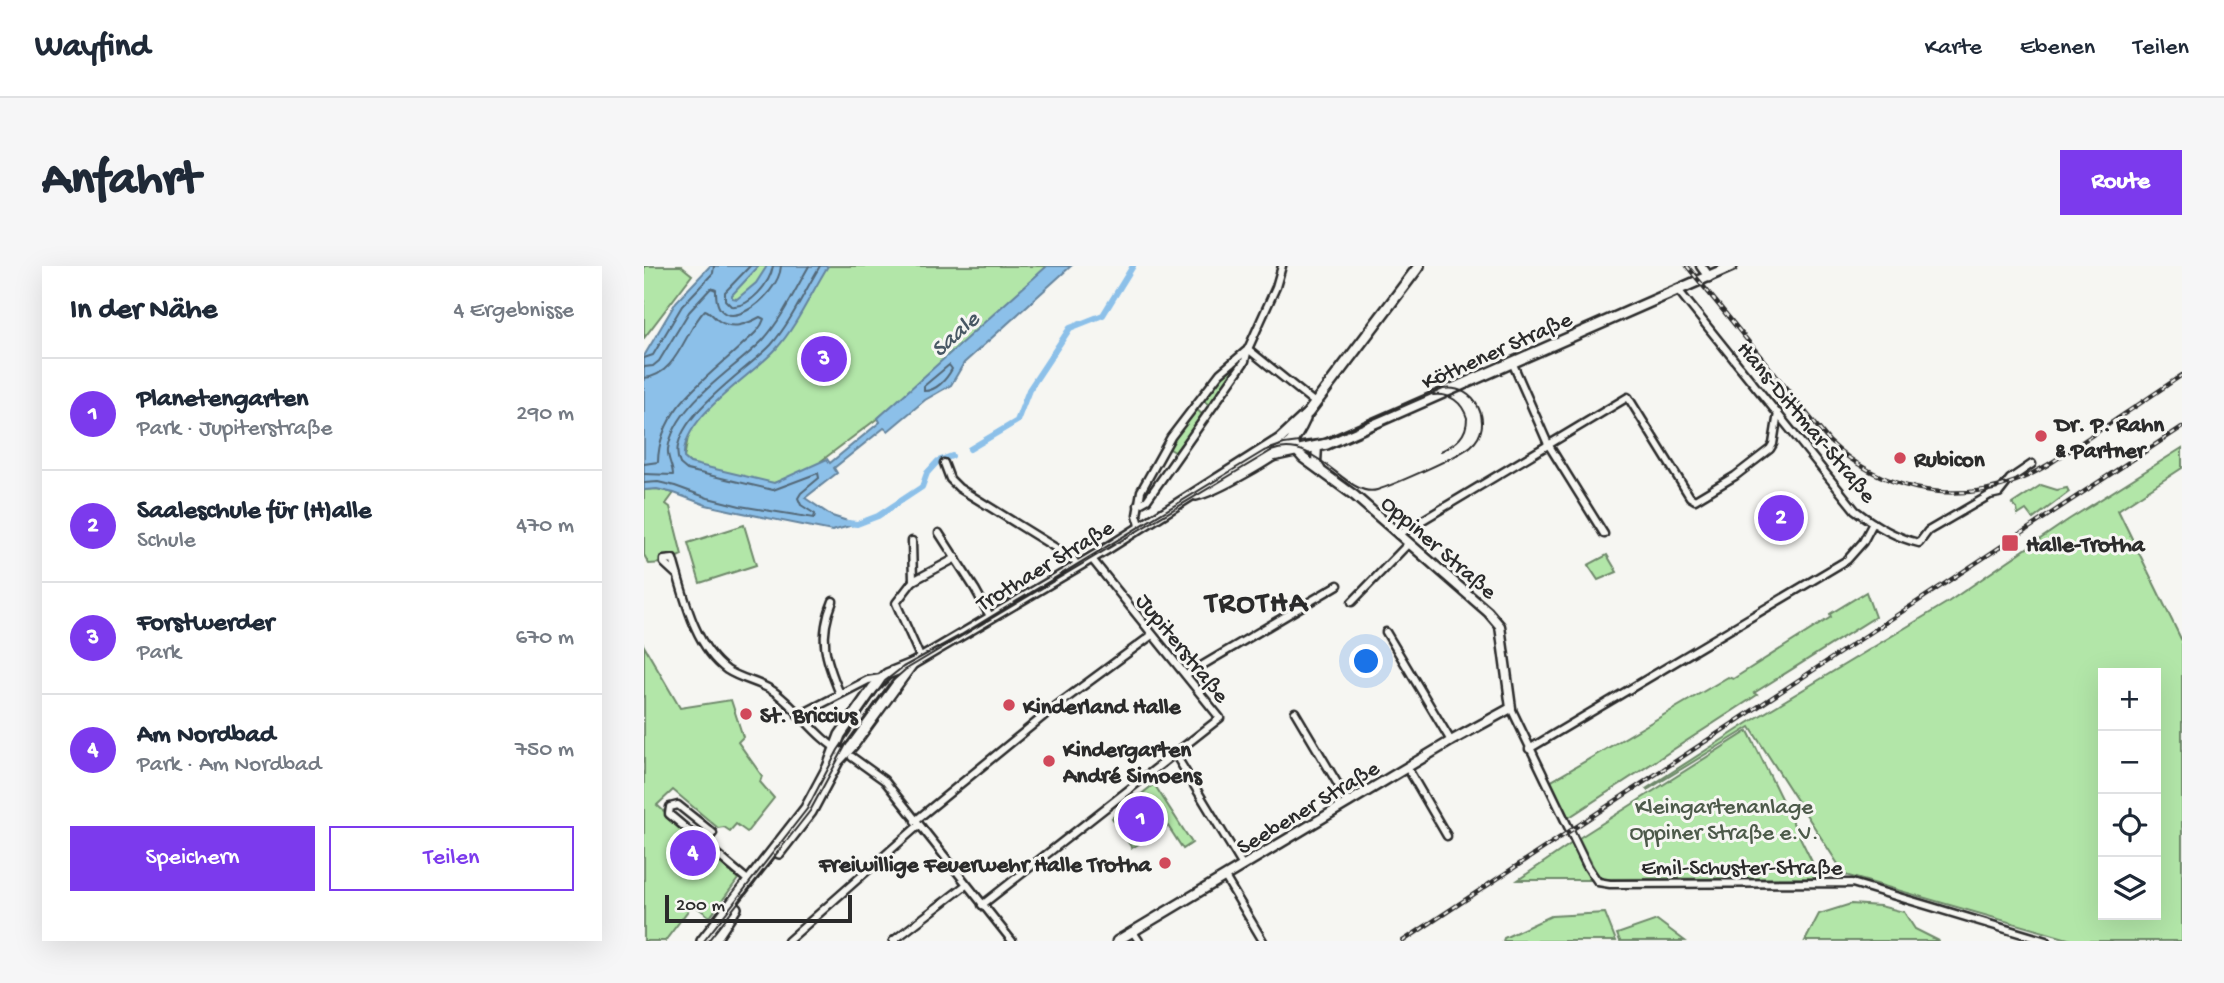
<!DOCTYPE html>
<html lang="de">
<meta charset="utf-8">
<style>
body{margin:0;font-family:"Gochi Hand",sans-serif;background:#f6f6f7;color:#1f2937}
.controls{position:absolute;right:21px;bottom:21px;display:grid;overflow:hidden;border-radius:0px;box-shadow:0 7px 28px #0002}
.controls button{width:63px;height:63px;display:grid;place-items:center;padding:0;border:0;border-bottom:2px solid #e0e1e3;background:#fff;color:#1f2937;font:35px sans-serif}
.scale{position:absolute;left:21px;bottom:18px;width:187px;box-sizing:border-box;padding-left:7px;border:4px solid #2b2b2b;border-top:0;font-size:19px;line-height:24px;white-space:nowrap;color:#2b2b2b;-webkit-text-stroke:5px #f6f6f2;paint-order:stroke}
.you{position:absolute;left:723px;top:396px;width:24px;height:24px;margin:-18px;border:5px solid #fff;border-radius:50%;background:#1a73e8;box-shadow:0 0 0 10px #1a73e833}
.badge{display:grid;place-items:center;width:46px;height:46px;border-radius:50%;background:#7c3aed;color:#fff;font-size:23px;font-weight:700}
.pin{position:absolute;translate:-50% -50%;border:4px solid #fff;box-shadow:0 2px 7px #0006}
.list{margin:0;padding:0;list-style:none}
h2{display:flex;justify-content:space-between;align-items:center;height:91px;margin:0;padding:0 28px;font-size:30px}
h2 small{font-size:23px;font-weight:400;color:#747a83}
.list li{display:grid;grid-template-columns:46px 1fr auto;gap:21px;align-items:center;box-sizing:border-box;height:112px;padding:0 28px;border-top:2px solid #e0e1e3}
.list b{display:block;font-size:26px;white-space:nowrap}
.list p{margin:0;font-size:23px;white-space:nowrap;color:#747a83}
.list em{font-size:23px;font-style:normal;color:#747a83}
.actions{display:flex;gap:14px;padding:21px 28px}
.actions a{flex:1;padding:16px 0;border:2px solid #7c3aed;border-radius:0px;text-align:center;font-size:24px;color:#7c3aed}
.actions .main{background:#7c3aed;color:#fff}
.icon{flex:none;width:38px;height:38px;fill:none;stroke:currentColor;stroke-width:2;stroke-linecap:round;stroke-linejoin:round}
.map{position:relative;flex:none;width:1538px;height:675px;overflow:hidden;border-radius:0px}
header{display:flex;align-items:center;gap:42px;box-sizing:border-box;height:98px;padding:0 35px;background:#fff;border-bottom:2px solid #e0e1e3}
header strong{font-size:33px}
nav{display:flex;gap:38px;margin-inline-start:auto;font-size:24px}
.intro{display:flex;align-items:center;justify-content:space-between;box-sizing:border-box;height:168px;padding:0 42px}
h1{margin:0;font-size:49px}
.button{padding:18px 32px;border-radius:0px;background:#7c3aed;color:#fff;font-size:24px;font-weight:700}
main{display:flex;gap:42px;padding:0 42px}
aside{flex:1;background:#fff;border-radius:0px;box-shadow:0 7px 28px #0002}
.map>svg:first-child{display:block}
.green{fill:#b2e6a8;stroke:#6e886a;stroke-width:2;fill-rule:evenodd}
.water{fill:#8cc0e9;stroke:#65849d;stroke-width:2}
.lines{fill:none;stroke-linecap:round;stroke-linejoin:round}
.shore{stroke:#526777;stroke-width:2}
.canal{stroke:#8cc0e9;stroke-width:6}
.minor-casing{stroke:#2b2b2b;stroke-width:11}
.tertiary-casing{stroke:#2b2b2b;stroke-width:13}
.secondary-casing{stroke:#2b2b2b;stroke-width:14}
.minor{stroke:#f6f6f2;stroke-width:6}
.tertiary{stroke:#f6f6f2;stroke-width:8}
.secondary{stroke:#f6f6f2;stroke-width:9}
.tram{stroke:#2b2b2b;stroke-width:2}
.rail-casing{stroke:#2b2b2b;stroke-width:4.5}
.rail{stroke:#f6f6f2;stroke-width:2;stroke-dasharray:5;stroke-linecap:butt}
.poi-dot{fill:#d1495b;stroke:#f6f6f2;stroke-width:2.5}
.labels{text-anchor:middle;stroke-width:6;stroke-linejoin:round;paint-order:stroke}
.street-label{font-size:23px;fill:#2b2b2b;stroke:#f6f6f2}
.poi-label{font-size:23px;font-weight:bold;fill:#2b2b2b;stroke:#f6f6f2;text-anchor:start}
.park-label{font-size:23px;fill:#4d5a4a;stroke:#f6f6f2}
.water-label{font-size:24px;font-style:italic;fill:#485864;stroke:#f6f6f2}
.district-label{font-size:30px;font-weight:bold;letter-spacing:2px;fill:#2b2b2b;stroke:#f6f6f2}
</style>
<header>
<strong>Wayfind</strong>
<nav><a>Karte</a><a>Ebenen</a><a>Teilen</a></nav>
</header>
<div class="intro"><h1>Anfahrt</h1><a class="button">Route</a></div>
<main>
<aside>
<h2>In der Nähe<small>4 Ergebnisse</small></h2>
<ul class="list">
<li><span class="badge">1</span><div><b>Planetengarten</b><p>Park · Jupiterstraße</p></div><em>290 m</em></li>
<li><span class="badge">2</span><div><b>Saaleschule für (H)alle</b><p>Schule</p></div><em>470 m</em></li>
<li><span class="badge">3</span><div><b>Forstwerder</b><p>Park</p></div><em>670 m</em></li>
<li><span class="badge">4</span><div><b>Am Nordbad</b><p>Park · Am Nordbad</p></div><em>750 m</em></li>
</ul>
<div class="actions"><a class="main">Speichern</a><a>Teilen</a></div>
</aside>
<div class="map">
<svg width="1538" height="675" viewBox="0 0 1538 675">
<rect width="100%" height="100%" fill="#f6f6f2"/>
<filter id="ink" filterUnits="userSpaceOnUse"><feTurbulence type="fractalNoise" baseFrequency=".0143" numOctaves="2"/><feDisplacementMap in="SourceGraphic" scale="14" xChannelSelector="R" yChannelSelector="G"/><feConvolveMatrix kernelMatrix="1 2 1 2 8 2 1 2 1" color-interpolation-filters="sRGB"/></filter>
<g filter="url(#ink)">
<g class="green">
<polygon points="0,0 37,0 48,9 0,72"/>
<polygon points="104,0 408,0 234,152 177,195 179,200 130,217 102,215 46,197 40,192 68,46"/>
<polygon points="589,102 589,107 565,139 559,134 582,105"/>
<polygon points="552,143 559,149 531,186 524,182"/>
<path d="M1538 182V202L1474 244 1538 375V675H1431L1201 609 1106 461 1003 524 1002 523 1104 457 1304 336 1424 254ZM1512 407V649H1459V407Z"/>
<polygon points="1397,219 1413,224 1423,222 1425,226 1389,253 1382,244 1374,249 1373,243 1368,238"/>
<polygon points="13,223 30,227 22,238 26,241 38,289 20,297 5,298 0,289 0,224"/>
<polygon points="100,259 112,299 56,317 44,277"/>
<polygon points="963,289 973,306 954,314 944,299"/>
<polygon points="1222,326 1231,351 1110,427 1113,429 924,552 906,516 1084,411 1089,413 1187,351 1186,348"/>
<polygon points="0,380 36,442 87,434 99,471 94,476 118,510 116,516 130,532 103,566 92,558 86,565 80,561 74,562 29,524 13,539 94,613 66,651 49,638 21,675 0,675"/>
<polygon points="1104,465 1176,612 959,613 953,608 935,572"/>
<polygon points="510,518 548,577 539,583 524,560 488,582 468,552"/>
<polygon points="928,577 946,614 874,614"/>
<polygon points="1207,638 1236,640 1260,646 1271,663 1295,675 1161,675 1175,648"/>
<polygon points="961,647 972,675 859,675 860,672 907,650"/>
<polygon points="1013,654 1041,675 976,675 973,668"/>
</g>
<path class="water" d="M66 0H115L88 29V32L93 33 112 17 123 0H184C167 27 153 60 132 83 108 110 36 152 40 192L46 197 130 217 183 193 186 197 236 156 234 152 403 0H427L320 97 307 119 281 134 244 165 240 162 190 202 193 207 161 232 188 250 213 258 188 265 94 246 62 239 30 227 13 223 0 224V90L32 36Z"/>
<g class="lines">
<g class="shore">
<path d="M106 0 81 26V34L87 40C106 42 126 17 129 0"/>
<polyline points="0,92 9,89 38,40 69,7 70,0"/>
<path d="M305 99 308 103C302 114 292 125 280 125V120Z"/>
<path d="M0 101 9 100 15 95 45 46 67 22 72 24C71 78 135 32 137 0"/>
<path d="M0 112C33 110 41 64 61 44 67 46 69 51 75 55 89 64 103 58 116 51L120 53C117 63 108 70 100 77 64 112 15 141 14 196L0 198"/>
<path d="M0 208 29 209C29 200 23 193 24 183 31 137 89 105 119 74 138 53 151 24 165 0"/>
<path d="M0 217 14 216 31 220 64 232 96 240 170 252 171 248 157 239 154 232 157 227 175 212 174 207 129 224 43 204 36 198C17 158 104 104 127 79 147 56 160 26 176 0"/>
</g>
<g class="canal">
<polyline points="326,183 373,155 385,124 426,62 459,49 489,0"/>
<polyline points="203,257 213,258 234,250 278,221 283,207 294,195 308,190"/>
</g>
<g class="minor-casing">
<g id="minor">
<path d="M1034 24 1211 244C1229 258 1253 272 1275 277L1284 265 1346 229 1355 227 1366 213 1388 198"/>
<polyline points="604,83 671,137"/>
<polyline points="868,96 904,178 960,268"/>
<polyline points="300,197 306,213 315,222 428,292 434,300"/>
<polyline points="494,239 503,234 601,95 604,83 632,21 638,0"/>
<polyline points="497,262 493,249 497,225 527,171 576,107 602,85"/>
<polyline points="295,267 331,323 347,352"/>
<polyline points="754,269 984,131 1046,231 1051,234 1091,210 1126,183 1129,178 1134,147"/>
<polyline points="268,275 269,315"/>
<path d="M34 310 20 297V294L29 293C40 330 50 380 83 404 98 414 118 416 132 427 157 446 173 473 201 488"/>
<path d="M189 335C174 372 181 392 196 428"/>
<polyline points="708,336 764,278"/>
<polyline points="742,366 807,475"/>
<polyline points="277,393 252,337 269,315 312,292"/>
<polyline points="542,409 694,319"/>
<polyline points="867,442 943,600 954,616 966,618 1208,617 1402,675"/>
<polyline points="651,446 705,537"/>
<polyline points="154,450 224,414 237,412"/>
<polyline points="885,483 1203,294 1219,276 1229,257"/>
<polyline points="531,488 599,600"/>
<polyline points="208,491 240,514 368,675"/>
<polyline points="764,503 803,570"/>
<polyline points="271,555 412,440 508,369"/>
<polyline points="61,577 69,567 34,539 26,541 25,548 106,616"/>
<polyline points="581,611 619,675"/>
<polyline points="338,639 576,452 447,292"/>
<polyline points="489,666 495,675"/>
<polyline points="144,675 275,559"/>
<polyline points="249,675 322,619"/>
</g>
</g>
<g class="tertiary-casing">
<g id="tertiary">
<polyline points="1057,0 1065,11"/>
<polyline points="673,180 672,197 676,203"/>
<polyline points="473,675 807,475 867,442 856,360 844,346 711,230 659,192 652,184 648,169"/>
</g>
</g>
<g class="secondary-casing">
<g id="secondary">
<polyline points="628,190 683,178 1088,0"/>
<path d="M552 229C574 224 628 192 646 177 653 170 657 162 661 153"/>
<polyline points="135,587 167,546 194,495 209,479 268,398"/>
<polyline points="58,675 162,542 184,501 196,469 229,422 243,408 268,398 461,284 636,173 664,147 775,0"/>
<polyline points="70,675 92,642"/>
</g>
</g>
<use href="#minor" class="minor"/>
<use href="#tertiary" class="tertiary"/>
<use href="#secondary" class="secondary"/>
<g class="tram">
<path d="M789 129C806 127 818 136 823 152 823 170 812 178 797 185"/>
<path d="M60 675 163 543 194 484 241 415 259 401 317 369 620 185 640 178 686 172 799 123C831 117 852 159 827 180 816 190 749 219 733 224 702 233 673 167 627 185L261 404 244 419 204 475 166 545 64 675"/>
</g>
<g class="rail-casing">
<g id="rail">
<path d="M1043 0 1185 175C1235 223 1307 240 1372 215 1397 205 1419 189 1441 174 1473 153 1506 131 1538 109"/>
<polyline points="759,675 1538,161"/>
</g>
</g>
<use href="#rail" class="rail"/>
</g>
</g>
<g class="poi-dot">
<circle cx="1397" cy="170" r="7"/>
<circle cx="1256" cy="192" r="7"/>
<rect x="1357" y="268" width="18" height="18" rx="3.5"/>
<circle cx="365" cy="439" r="7"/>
<circle cx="102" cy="448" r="7"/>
<circle cx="405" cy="495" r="7"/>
<circle cx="521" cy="597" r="7"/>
</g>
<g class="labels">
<g class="street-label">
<text transform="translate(852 83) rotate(-24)" y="8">Köthener Straße</text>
<text transform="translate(1164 155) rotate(50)" y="8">Hans-Dittmar-Straße</text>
<text transform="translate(796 280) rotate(41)" y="8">Oppiner Straße</text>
<text transform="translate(400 298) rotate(-31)" y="8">Trothaer Straße</text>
<text transform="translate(540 381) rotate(51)" y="8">Jupiterstraße</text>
<text transform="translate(663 540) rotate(-31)" y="8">Seebener Straße</text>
<text x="1098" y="608">Emil-Schuster-Straße</text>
</g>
<g class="poi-label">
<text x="1411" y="165">Dr. P. Rahn<tspan x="1411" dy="26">&amp; Partner</tspan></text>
<text x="1270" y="200">Rubicon</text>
<text x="1382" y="285">Halle-Trotha</text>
<text x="379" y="447">Kinderland Halle</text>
<text x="116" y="456">St. Briccius</text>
<text x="419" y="490">Kindergarten<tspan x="419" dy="26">André Simoens</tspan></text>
<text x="507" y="605" text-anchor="end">Freiwillige Feuerwehr Halle Trotha</text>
</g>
<g class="park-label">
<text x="1080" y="547">Kleingartenanlage<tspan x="1080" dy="26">Oppiner Straße e.V.</tspan></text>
</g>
<g class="water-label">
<text transform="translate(310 67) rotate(-42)" y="8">Saale</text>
</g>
<g class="district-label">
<text x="613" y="345">TROTHA</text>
</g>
</g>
</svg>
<div class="controls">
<button>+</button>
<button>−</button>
<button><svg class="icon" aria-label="locate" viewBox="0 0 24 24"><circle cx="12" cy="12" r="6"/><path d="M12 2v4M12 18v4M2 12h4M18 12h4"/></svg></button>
<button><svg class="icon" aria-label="layers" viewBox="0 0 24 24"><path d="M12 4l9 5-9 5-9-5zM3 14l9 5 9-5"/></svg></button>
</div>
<div class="scale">200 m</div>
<div class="you"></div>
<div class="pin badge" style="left:497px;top:553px">1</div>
<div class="pin badge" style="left:1137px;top:252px">2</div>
<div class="pin badge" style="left:180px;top:93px">3</div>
<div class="pin badge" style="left:49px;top:587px">4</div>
</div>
</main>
